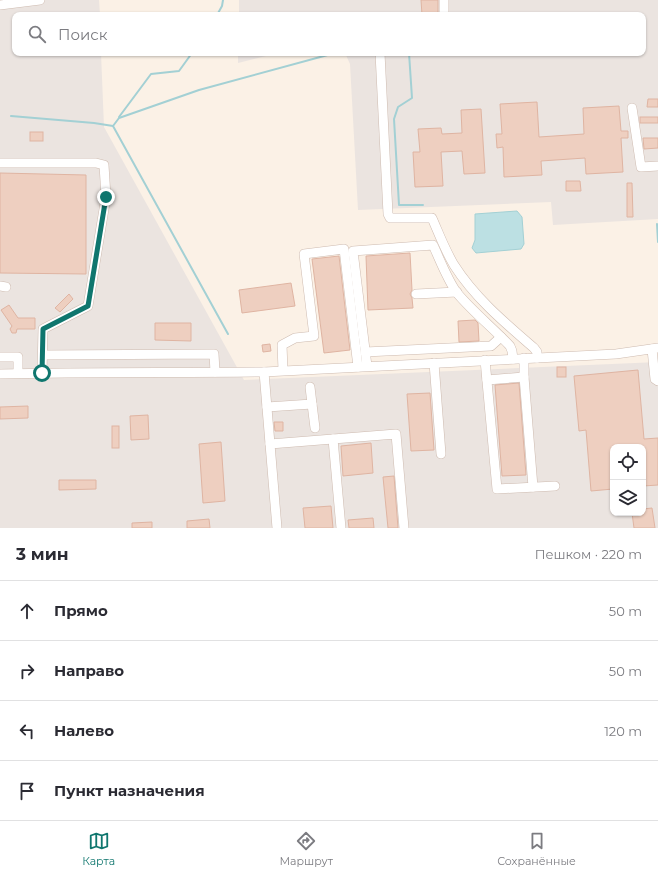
<!DOCTYPE html>
<html lang="ru">
<meta charset="utf-8">
<style>
body{margin:0;font-family:Montserrat,sans-serif;background:#f7f7f7;color:#2b2b33}
.controls{position:absolute;right:12px;bottom:12px;display:grid;overflow:hidden;border-radius:8px;box-shadow:0 1px 3px #0004}
.controls button{width:36px;height:36px;display:grid;place-items:center;padding:0;border:0;border-bottom:1px solid #e1e1e2;background:#fff;color:#2b2b33;font:20px sans-serif}
.stop{position:absolute;width:12px;height:12px;margin:-9px;border:3px solid #0f766e;border-radius:50%;background:#fff}
.stop.end{background:#0f766e;border-color:#fff;box-shadow:0 1px 4px #0008}
.list{margin:0;padding:0;list-style:none}
h2{display:flex;justify-content:space-between;align-items:center;height:52px;margin:0;padding:0 16px;font-size:17px}
h2 small{font-size:13px;font-weight:400;color:#7c7c81}
.list li{display:grid;grid-template-columns:26px 1fr auto;gap:12px;align-items:center;box-sizing:border-box;height:60px;padding:0 16px;border-top:1px solid #e1e1e2}
.list b{display:block;font-size:15px;white-space:nowrap}
.list em{font-size:13px;font-style:normal;color:#7c7c81}
.icon{flex:none;width:22px;height:22px;fill:none;stroke:currentColor;stroke-width:2;stroke-linecap:round;stroke-linejoin:round}
.map{position:relative;flex:none;width:658px;height:528px;overflow:hidden}
.search{position:absolute;background:#fff;box-shadow:0 1px 3px #0004;left:12px;right:12px;top:12px;height:44px;display:flex;align-items:center;gap:10px;box-sizing:border-box;padding:0 14px;border-radius:8px;color:#7c7c81;font-size:15px}
.sheet{height:292px;background:#fff}
nav{display:flex;justify-content:space-around;align-items:center;box-sizing:border-box;height:56px;border-top:1px solid #e1e1e2;background:#fff;font-size:11px;color:#7c7c81}
nav a{display:grid;justify-items:center;gap:2px}
nav .on{color:#0f766e}
.map>svg:first-child{display:block}
.industrial{fill:#ebe4e0;fill-rule:evenodd}
.water{fill:#bce0e3;stroke:#a3d0d4}
.lines{fill:none;stroke-linecap:round;stroke-linejoin:round}
.stream{stroke:#a3d0d4;stroke-width:2}
.building{fill:#eecfc0;stroke:#dfb4a2}
.minor-casing{stroke:#cebbb0;stroke-width:10}
.minor{stroke:#fff;stroke-width:9}
.route{stroke:#0f766e;stroke-width:5}
</style>
<div class="map">
<svg width="658" height="528" viewBox="0 0 658 528">
<rect width="100%" height="100%" fill="#fbf1e6"/>
<g class="industrial">
<path d="M0 0H99L100 15H15V53H101L104 127 244 380 658 362V528H0ZM613 447H643V513H613Z"/>
<polygon points="239,0 658,0 658,219 553,225 551,202 358,210 350,64 345,53 643,53 643,15 239,15"/>
<polygon points="238,53 278,53 238,63"/>
</g>
<polygon class="water" points="517,211 522,217 524,244 521,249 476,253 472,248 475,240 475,214"/>
<g class="lines">
<g class="stream">
<polyline points="217,15 222,6 223,0"/>
<polyline points="409,53 412,98 398,107 394,119 399,205 423,205"/>
<polyline points="11,116 94,123 113,126"/>
<polyline points="119,117 151,74 179,71 192,53"/>
<polyline points="657,224 658,242"/>
<polyline points="228,334 113,126 119,118 199,90 335,53"/>
</g>
</g>
<g class="building">
<polygon points="421,0 438,0 438,15 422,15"/>
<polygon points="648,99 658,99 658,107 647,107"/>
<polygon points="537,102 539,137 584,134 583,108 619,106 621,131 628,131 628,138 621,138 623,172 586,174 585,158 541,161 542,175 504,177 503,147 497,148 496,134 502,134 500,104"/>
<polygon points="481,109 485,173 464,174 462,151 441,152 443,186 415,187 413,152 420,152 418,129 441,128 442,134 462,133 461,110"/>
<rect x="640" y="117" width="18" height="6"/>
<rect x="30" y="132" width="13" height="9"/>
<polygon points="643,138 658,138 658,148 644,149"/>
<polygon points="0,173 86,175 86,274 0,273"/>
<polygon points="566,181 580,181 581,191 566,191"/>
<polygon points="627,183 632,183 633,217 627,217"/>
<polygon points="410,253 412,290 410,294 412,298 413,308 368,310 366,256"/>
<polygon points="339,256 350,350 324,353 312,259"/>
<polygon points="291,283 295,306 242,313 239,290"/>
<polygon points="69,294 73,299 60,312 55,308"/>
<polygon points="9,305 18,318 35,318 35,329 17,329 16,333 12,333 10,329 12,326 1,310"/>
<polygon points="475,320 478,323 479,341 459,342 458,321"/>
<polygon points="155,323 191,323 191,341 155,340"/>
<polygon points="270,344 271,351 263,352 262,345"/>
<rect x="557" y="367" width="9" height="10"/>
<polygon points="638,370 644,439 658,438 658,485 643,486 643,447 613,447 613,489 591,491 586,430 579,431 574,376"/>
<polygon points="519,383 526,475 502,476 495,385"/>
<polygon points="430,393 434,450 411,451 407,394"/>
<polygon points="28,406 28,418 0,419 0,407"/>
<polygon points="148,415 149,439 131,440 130,416"/>
<polygon points="274,422 283,422 283,431 275,431"/>
<rect x="112" y="426" width="7" height="22"/>
<polygon points="221,442 225,501 203,503 199,444"/>
<polygon points="371,443 373,473 343,476 341,446"/>
<polygon points="394,476 398,528 388,528 383,477"/>
<polygon points="59,480 96,480 96,489 59,490"/>
<polygon points="331,506 333,528 305,528 303,508"/>
<polygon points="652,508 655,528 634,528 632,513 643,513 643,509"/>
<polygon points="373,518 374,528 349,528 348,520"/>
<polygon points="209,519 210,528 187,528 187,521"/>
<polygon points="152,522 152,528 132,528 132,523"/>
</g>
<g class="lines">
<g class="minor-casing">
<g id="minor">
<polyline points="444,0 444,13"/>
<polyline points="0,5 40,0"/>
<path d="M380 53 388 214 390 218H432C439 234 445 250 454 265 475 298 505 323 534 348L537 352V358"/>
<polyline points="632,108 641,167 658,166"/>
<polyline points="0,163 96,163 104,165 106,197 88,306 43,329 42,373"/>
<polyline points="0,286 6,287"/>
<polyline points="416,294 457,292"/>
<polyline points="652,349 655,379 658,381"/>
<polyline points="365,352 491,346 501,337"/>
<polyline points="43,355 214,354 215,372"/>
<polyline points="0,357 18,357 18,373"/>
<polyline points="524,358 524,377 533,487"/>
<polyline points="485,360 497,489 555,486"/>
<polyline points="434,363 441,454"/>
<path d="M367 366 353 251 433 245C440 260 447 279 457 293 473 312 493 328 510 346L512 351 513 359"/>
<polyline points="283,370 282,345 295,338 314,336 304,254 344,249 358,367"/>
<polyline points="264,372 277,528"/>
<path d="M0 374C88 372 176 373 264 372L616 354 658 348"/>
<polyline points="487,380 524,377"/>
<polyline points="312,404 315,428"/>
<polyline points="267,407 312,404 310,387"/>
<polyline points="333,439 341,528"/>
<polyline points="270,444 396,434 404,528"/>
</g>
</g>
<use href="#minor" class="minor"/>
</g>
<g class="lines">
<polyline class="route" points="42,373 43,329 88,306 106,197"/>
</g>
</svg>
<div class="controls">
<button><svg class="icon" aria-label="locate" viewBox="0 0 24 24"><circle cx="12" cy="12" r="6"/><path d="M12 2v4M12 18v4M2 12h4M18 12h4"/></svg></button>
<button><svg class="icon" aria-label="layers" viewBox="0 0 24 24"><path d="M12 4l9 5-9 5-9-5zM3 14l9 5 9-5"/></svg></button>
</div>
<div class="stop" style="left:42px;top:373px"></div>
<div class="stop end" style="left:106px;top:197px"></div>
<div class="search"><svg class="icon" aria-label="search" viewBox="0 0 24 24"><circle cx="10" cy="10" r="6"/><path d="M15 15l6 6"/></svg>Поиск</div>
</div>
<section class="sheet">
<h2>3 мин<small>Пешком · 220 m</small></h2>
<ul class="list">
<li><svg class="icon" aria-label="ahead" viewBox="0 0 24 24"><path d="M12 20V5M6 11l6-6 6 6"/></svg><div><b>Прямо</b></div><em>50 m</em></li>
<li><svg class="icon" aria-label="right" viewBox="0 0 24 24"><path d="M7 20v-9h11M14 6l5 5-5 5"/></svg><div><b>Направо</b></div><em>50 m</em></li>
<li><svg class="icon" aria-label="left" viewBox="0 0 24 24"><path d="M17 20v-9H6M10 6l-5 5 5 5"/></svg><div><b>Налево</b></div><em>120 m</em></li>
<li><svg class="icon" aria-label="arrive" viewBox="0 0 24 24"><path d="M6 21V4h12l-3 4 3 4H6"/></svg><div><b>Пункт назначения</b></div></li>
</ul>
</section>
<nav>
<a class="on"><svg class="icon" aria-label="map" viewBox="0 0 24 24"><path d="M3 6l6-2 6 2 6-2v14l-6 2-6-2-6 2zM9 4v14M15 6v14"/></svg>Карта</a>
<a><svg class="icon" aria-label="directions" viewBox="0 0 24 24"><path d="M12 3l9 9-9 9-9-9zM9 14v-3h6M13 9l2 2-2 2"/></svg>Маршрут</a>
<a><svg class="icon" aria-label="saved" viewBox="0 0 24 24"><path d="M7 4h10v16l-5-4-5 4z"/></svg>Сохранённые</a>
</nav>
